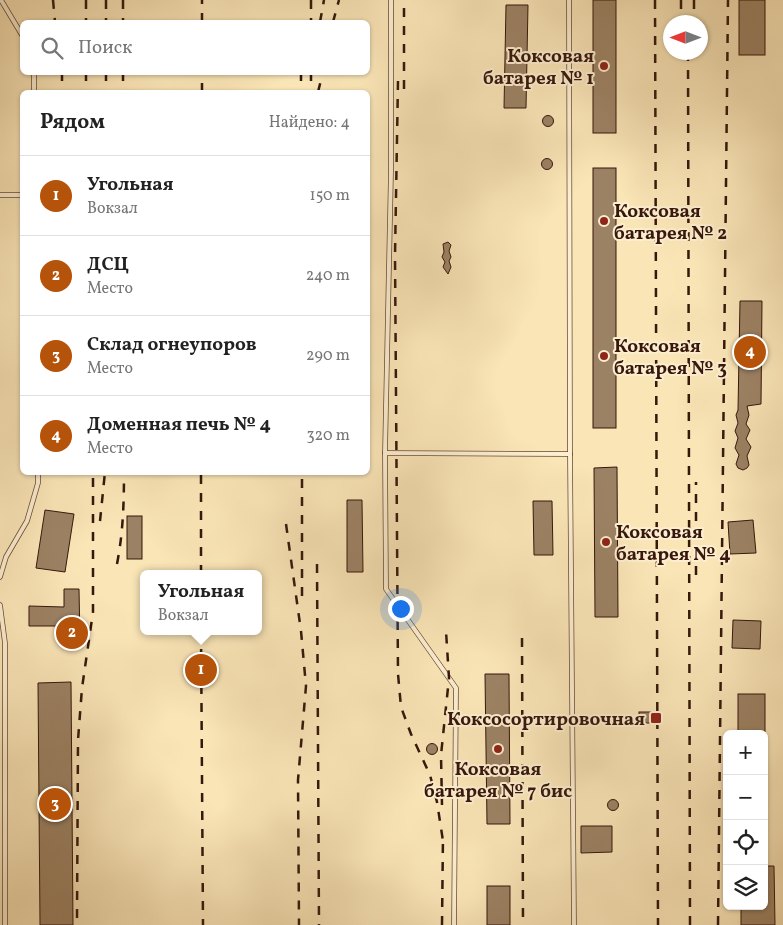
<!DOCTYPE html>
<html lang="ru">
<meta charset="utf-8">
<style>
body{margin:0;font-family:Vollkorn,serif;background:#f6f6f6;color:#222}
.controls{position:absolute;right:15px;bottom:15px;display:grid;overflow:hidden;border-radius:8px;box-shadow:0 1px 4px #0004}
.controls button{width:45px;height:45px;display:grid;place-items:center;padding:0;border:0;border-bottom:1px solid #e0e0e0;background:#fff;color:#222;font:25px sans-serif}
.compass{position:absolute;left:663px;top:15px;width:45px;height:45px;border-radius:50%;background:#fff;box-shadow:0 1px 4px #0004;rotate:270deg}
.you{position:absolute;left:400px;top:608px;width:18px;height:18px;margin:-12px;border:4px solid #fff;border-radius:50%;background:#1a73e8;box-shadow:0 0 0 8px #1a73e833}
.badge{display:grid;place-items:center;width:32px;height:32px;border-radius:50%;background:#b45309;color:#fff;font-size:16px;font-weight:700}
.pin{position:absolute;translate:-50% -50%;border:2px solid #fff;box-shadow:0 1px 5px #0006}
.popup{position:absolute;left:140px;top:570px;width:122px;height:65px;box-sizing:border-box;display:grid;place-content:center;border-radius:8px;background:#fff;filter:drop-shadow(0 1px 4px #0005);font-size:16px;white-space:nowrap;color:#767676}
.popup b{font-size:19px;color:#222}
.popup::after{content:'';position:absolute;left:50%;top:100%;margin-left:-10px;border:10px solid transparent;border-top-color:#fff}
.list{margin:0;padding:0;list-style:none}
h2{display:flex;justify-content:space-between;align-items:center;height:65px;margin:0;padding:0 20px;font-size:21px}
h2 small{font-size:16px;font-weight:400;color:#767676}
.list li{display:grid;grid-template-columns:32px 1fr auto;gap:15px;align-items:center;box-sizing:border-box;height:80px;padding:0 20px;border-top:1px solid #e0e0e0}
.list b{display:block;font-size:19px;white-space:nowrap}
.list p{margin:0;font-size:16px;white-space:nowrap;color:#767676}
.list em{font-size:16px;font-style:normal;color:#767676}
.icon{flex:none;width:28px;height:28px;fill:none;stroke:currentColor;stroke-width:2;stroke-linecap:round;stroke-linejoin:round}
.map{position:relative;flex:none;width:783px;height:925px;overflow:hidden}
.search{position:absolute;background:#fff;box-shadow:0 1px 4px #0004;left:20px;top:20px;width:350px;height:55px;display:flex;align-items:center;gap:12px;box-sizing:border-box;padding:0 18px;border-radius:8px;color:#767676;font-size:19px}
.panel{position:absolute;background:#fff;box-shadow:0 1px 4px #0004;left:20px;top:90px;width:350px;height:385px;border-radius:8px}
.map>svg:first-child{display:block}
.building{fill:#9c8264;stroke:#36170b}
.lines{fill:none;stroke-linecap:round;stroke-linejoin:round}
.lane-casing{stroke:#674a36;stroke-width:5.5}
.lane{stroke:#fceed0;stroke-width:4}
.rail{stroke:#36170b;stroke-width:2.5;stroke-dasharray:9 9;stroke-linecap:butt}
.poi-dot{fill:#8f2418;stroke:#fceed0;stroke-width:2}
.labels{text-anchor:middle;stroke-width:4;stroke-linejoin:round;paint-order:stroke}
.poi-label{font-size:19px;font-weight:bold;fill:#36170b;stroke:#fceed0;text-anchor:start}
</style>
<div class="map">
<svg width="783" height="925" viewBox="0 0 783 925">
<rect width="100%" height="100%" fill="#fae5b7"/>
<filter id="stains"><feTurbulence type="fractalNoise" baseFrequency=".004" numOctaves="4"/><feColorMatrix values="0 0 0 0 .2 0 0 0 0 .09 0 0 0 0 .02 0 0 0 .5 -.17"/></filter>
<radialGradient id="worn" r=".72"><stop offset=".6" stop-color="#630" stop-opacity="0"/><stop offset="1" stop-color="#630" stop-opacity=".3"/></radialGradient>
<g class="building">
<rect x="593" y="0" width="23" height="133"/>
<rect x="739" y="0" width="26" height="55"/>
<polygon points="506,5 528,5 526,108 504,108"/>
<circle cx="548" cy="121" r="5.5"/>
<circle cx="547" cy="164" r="5.5"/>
<rect x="593" y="168" width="23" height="260"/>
<polygon points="448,242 451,245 449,251 451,257 449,261 451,267 448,274 443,267 445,262 442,257 444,252 443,244"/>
<polygon points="740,301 762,301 761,404 747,406 749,415 746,424 750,430 746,439 751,447 747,456 749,465 747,468 743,470 738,468 736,464 739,455 735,448 738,438 735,431 738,423 736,415 738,410"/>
<polygon points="617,467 618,617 595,617 594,468"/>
<polygon points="347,500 362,500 363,572 347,572"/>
<polygon points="533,501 552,501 553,555 534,555"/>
<polygon points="45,510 74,514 65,572 36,568"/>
<rect x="127" y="516" width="15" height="43"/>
<polygon points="753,520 756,553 730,554 728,522"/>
<polygon points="64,589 79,589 80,644 65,644 65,626 29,626 29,606 64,607"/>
<polygon points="733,620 761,621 760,649 732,648"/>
<polygon points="485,674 509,674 510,824 487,824"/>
<polygon points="71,682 73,925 40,925 38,683"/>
<rect x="738" y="694" width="27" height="40"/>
<rect x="639" y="712" width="13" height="11"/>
<circle cx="432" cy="749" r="5.5"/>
<circle cx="613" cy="805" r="5.5"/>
<polygon points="581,826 612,826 612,852 581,853"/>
<polygon points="764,866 774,866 775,925 741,925 741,906 764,906"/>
<rect x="487" y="886" width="23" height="39"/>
</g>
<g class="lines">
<g class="lane-casing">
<g id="lane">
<polyline points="1,0 22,35"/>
<polyline points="569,0 570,454 574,925"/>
<polyline points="34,72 34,92"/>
<polyline points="0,195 22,195"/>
<polyline points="385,453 391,171 391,0"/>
<polyline points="0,577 6,557 27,521 38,483 38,472"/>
<polyline points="0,605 5,643 5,925"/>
<polyline points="454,925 456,688 386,589 385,453 570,454"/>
</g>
</g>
<use href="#lane" class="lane"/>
<g class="rail">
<polyline points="53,0 55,22"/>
<polyline points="86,0 86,22"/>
<polyline points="106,0 106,22"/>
<polyline points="123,0 123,22"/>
<polyline points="311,0 311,22"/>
<polyline points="655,0 658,925"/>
<polyline points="681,0 681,22"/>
<polyline points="694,0 694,22"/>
<polyline points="202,22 202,0"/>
<polyline points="320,22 324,0"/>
<polyline points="333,22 339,0"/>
<polyline points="688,52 690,925"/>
<polyline points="62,72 62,92"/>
<polyline points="86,72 86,92"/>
<polyline points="106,72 106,92"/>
<polyline points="123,72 123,92"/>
<polyline points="301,72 301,92"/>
<polyline points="311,72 311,92"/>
<polyline points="398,81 395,255 398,674 401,707 411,734 430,775 437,802 443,841"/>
<polyline points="404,89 404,0"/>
<polyline points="202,92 202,72"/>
<polyline points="318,92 323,72"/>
<polyline points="100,521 105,472"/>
<polyline points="286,524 301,631 306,686 298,780 299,925"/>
<path d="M117 564C123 533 124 504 124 472"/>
<polyline points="317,564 319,925"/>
<polyline points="201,574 201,472"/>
<polyline points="696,575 696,482"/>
<polyline points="302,596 302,472"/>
<polyline points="201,631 203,925"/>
<polyline points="522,638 523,925"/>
<polyline points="442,805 441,755 449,678 446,631"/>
<polyline points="77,918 78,740 82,688 93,612 93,472"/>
<polyline points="442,925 443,835"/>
<polyline points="718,925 728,0"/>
</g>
</g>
<g class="poi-dot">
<circle cx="604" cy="66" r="5"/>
<circle cx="604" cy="221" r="5"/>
<circle cx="604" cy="356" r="5"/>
<circle cx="606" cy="542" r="5"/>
<rect x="650" y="712" width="12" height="12" rx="2.5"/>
<circle cx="498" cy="749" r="5"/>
</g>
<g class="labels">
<g class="poi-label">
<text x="594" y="62" text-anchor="end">Коксовая<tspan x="594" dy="22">батарея № 1</tspan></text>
<text x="614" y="217">Коксовая<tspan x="614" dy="22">батарея № 2</tspan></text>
<text x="614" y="352">Коксовая<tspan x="614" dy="22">батарея № 3</tspan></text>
<text x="616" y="538">Коксовая<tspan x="616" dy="22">батарея № 4</tspan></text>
<text x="645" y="725" text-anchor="end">Коксосортировочная</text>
<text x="498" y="775" text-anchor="middle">Коксовая<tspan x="498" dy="22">батарея № 7 бис</tspan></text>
</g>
</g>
<rect width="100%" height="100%" filter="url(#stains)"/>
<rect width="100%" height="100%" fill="url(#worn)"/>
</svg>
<div class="controls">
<button>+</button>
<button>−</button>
<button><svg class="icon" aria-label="locate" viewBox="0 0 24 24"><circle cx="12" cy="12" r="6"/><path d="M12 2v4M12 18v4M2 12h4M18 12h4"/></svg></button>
<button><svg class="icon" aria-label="layers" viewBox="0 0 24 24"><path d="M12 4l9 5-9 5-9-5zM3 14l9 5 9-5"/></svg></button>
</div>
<svg class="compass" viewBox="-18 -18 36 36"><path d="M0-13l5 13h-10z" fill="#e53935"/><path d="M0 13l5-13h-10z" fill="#767676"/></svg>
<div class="you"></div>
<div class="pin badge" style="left:201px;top:670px">1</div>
<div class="popup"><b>Угольная</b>Вокзал</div>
<div class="pin badge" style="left:72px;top:633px">2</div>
<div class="pin badge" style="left:55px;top:804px">3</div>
<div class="pin badge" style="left:750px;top:352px">4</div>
<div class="search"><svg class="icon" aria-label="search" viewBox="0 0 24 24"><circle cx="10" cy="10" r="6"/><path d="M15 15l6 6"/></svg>Поиск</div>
<section class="panel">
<h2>Рядом<small>Найдено: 4</small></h2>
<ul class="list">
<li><span class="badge">1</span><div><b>Угольная</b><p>Вокзал</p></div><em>150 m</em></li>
<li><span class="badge">2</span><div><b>ДСЦ</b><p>Место</p></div><em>240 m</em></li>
<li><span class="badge">3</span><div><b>Склад огнеупоров</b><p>Место</p></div><em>290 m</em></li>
<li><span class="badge">4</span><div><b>Доменная печь № 4</b><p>Место</p></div><em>320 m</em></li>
</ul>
</section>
</div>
